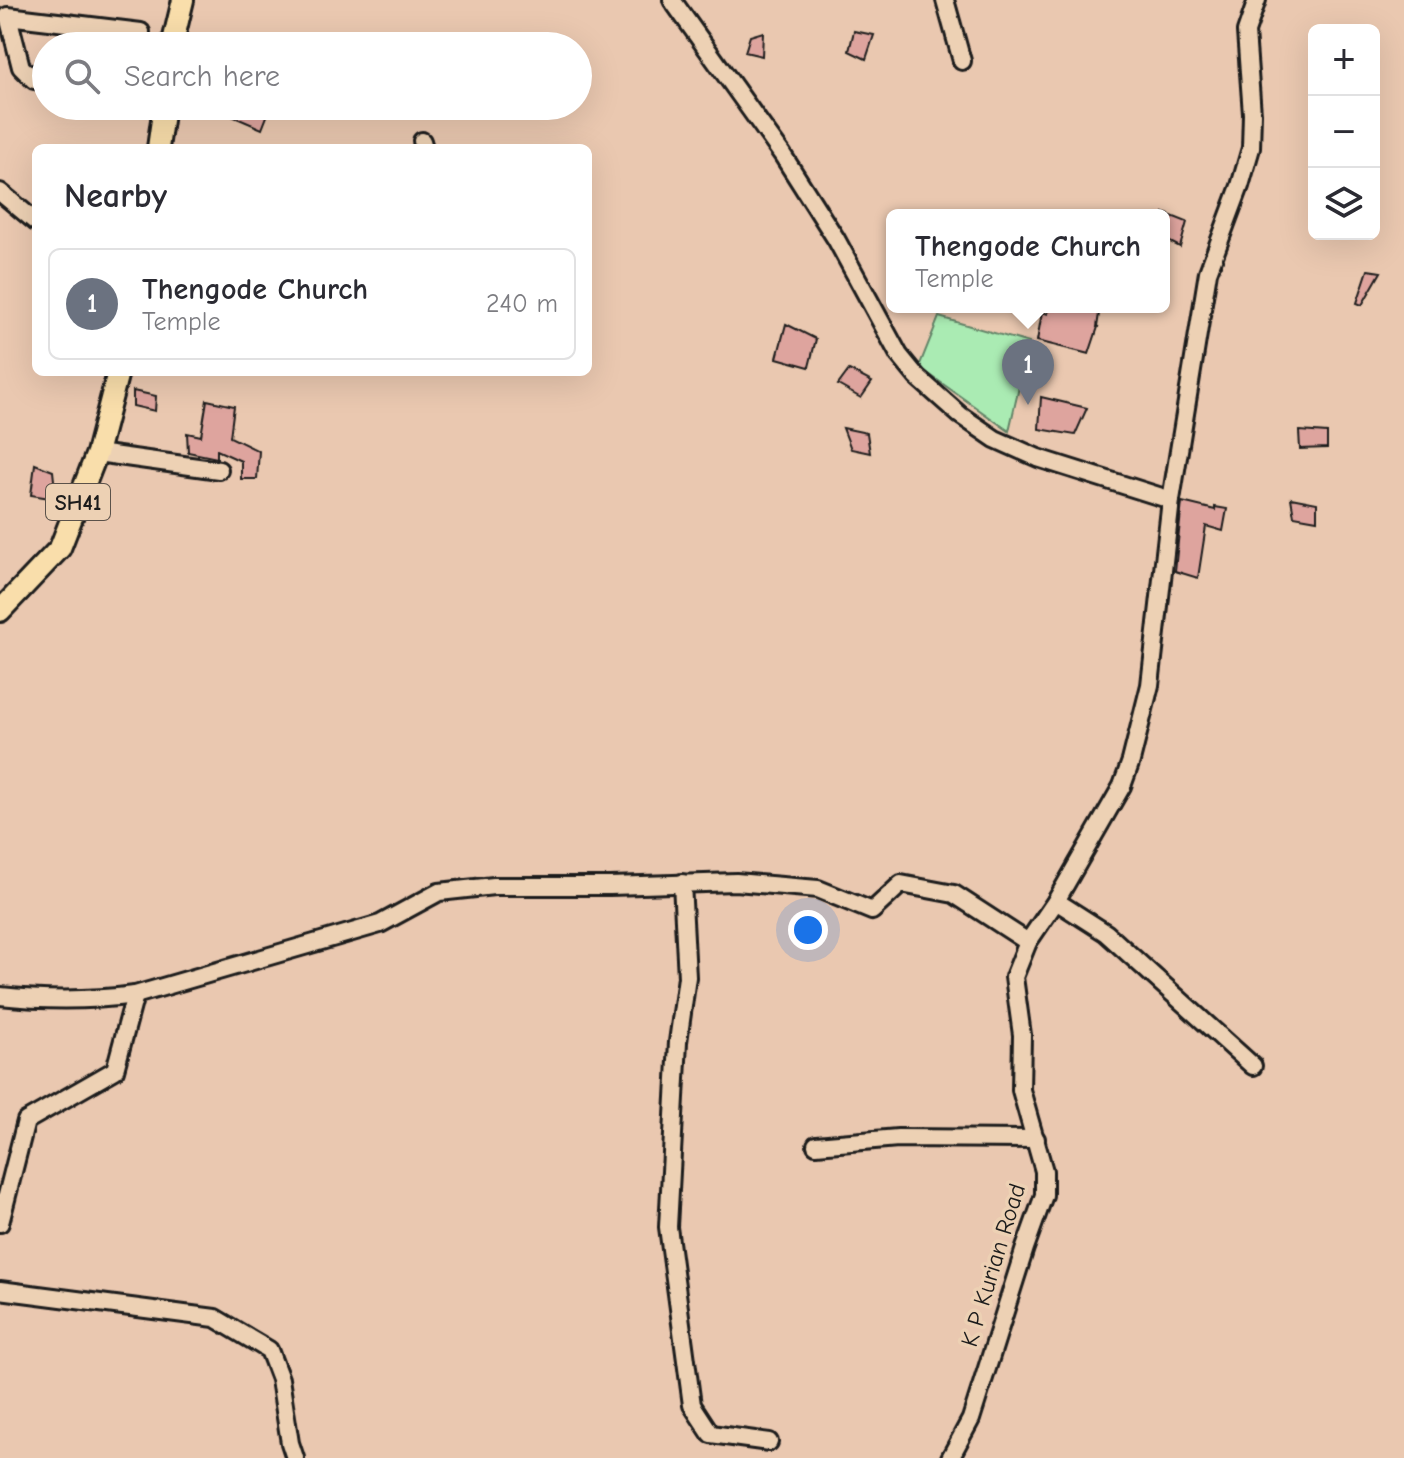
<!DOCTYPE html>
<meta charset="utf-8">
<style>
body{margin:0;font-family:"Comic Neue",sans-serif;background:#f7f7f7;color:#2b2b33}
.controls{position:absolute;right:24px;top:24px;display:grid;overflow:hidden;border-radius:12px;box-shadow:0 8px 32px #0002}
.controls button{width:72px;height:72px;display:grid;place-items:center;padding:0;border:0;border-bottom:2px solid #e1e1e2;background:#fff;color:#2b2b33;font:40px sans-serif}
.you{position:absolute;left:808px;top:930px;width:28px;height:28px;margin:-20px;border:6px solid #fff;border-radius:50%;background:#1a73e8;box-shadow:0 0 0 12px #1a73e833}
.badge{display:grid;place-items:center;width:52px;height:52px;border-radius:50%;background:#7c3aed;color:#fff;font-size:26px;font-weight:700}
.pin{position:absolute;translate:-50% -66px;filter:drop-shadow(0 2px 4px #0008)}
.pin::after{content:'';position:absolute;top:42px;width:28px;height:24px;background:inherit;clip-path:polygon(0 0,100% 0,50% 100%)}
.popup{position:absolute;left:886px;top:209px;width:284px;height:104px;box-sizing:border-box;display:grid;place-content:center;border-radius:12px;background:#fff;filter:drop-shadow(0 2px 6px #0005);font-size:26px;white-space:nowrap;color:#7c7c81}
.popup b{font-size:30px;color:#2b2b33}
.popup::after{content:'';position:absolute;left:50%;top:100%;margin-left:-16px;border:16px solid transparent;border-top-color:#fff}
.list{margin:0;padding:0;list-style:none}
h2{display:flex;justify-content:space-between;align-items:center;height:104px;margin:0;padding:0 32px;font-size:34px}
h2 small{font-size:26px;font-weight:400;color:#7c7c81}
.list li{display:grid;grid-template-columns:52px 1fr auto;gap:24px;align-items:center;box-sizing:border-box;height:112px;margin:0 16px 16px;padding:0 16px;border:2px solid #e1e1e2;border-radius:12px}
.list b{display:block;font-size:30px;white-space:nowrap}
.list p{margin:0;font-size:26px;white-space:nowrap;color:#7c7c81}
.list em{font-size:26px;font-style:normal;color:#7c7c81}
.icon{flex:none;width:44px;height:44px;fill:none;stroke:currentColor;stroke-width:2;stroke-linecap:round;stroke-linejoin:round}
.map{position:relative;flex:none;width:1404px;height:1458px;overflow:hidden}
.search{position:absolute;background:#fff;box-shadow:0 8px 32px #0002;left:32px;top:32px;width:560px;height:88px;display:flex;align-items:center;gap:20px;box-sizing:border-box;padding:0 28px;border-radius:44px;color:#7c7c81;font-size:30px}
.panel{position:absolute;background:#fff;box-shadow:0 8px 32px #0002;left:32px;top:144px;width:560px;height:232px;border-radius:12px}
.map>svg:first-child{display:block}
.green{fill:#aaebb3;stroke:#638468;stroke-width:2}
.building{fill:#dea49e;stroke:#1c1c1c;stroke-width:2}
.lines{fill:none;stroke-linecap:round;stroke-linejoin:round}
.minor-casing{stroke:#1c1c1c;stroke-width:22}
.major-casing{stroke:#1c1c1c;stroke-width:26}
.minor{stroke:#edd1b4;stroke-width:16}
.major{stroke:#f9deab;stroke-width:20}
.labels{text-anchor:middle;stroke-width:7;stroke-linejoin:round;paint-order:stroke}
.shield{fill:#edd1b4;stroke:#5b524a;stroke-width:2}
.shield-label{font-size:22px;font-weight:bold;fill:#1c1c1c}
.street-label{font-size:24px;fill:#1c1c1c;stroke:#edd1b4}
</style>
<div class="map">
<svg width="1404" height="1458" viewBox="0 0 1404 1458">
<rect width="100%" height="100%" fill="#eac8b0"/>
<filter id="ink" filterUnits="userSpaceOnUse"><feTurbulence type="fractalNoise" baseFrequency=".0125" numOctaves="2"/><feDisplacementMap in="SourceGraphic" scale="16" xChannelSelector="R" yChannelSelector="G"/><feConvolveMatrix kernelMatrix="1 2 1 2 8 2 1 2 1" color-interpolation-filters="sRGB"/></filter>
<g filter="url(#ink)">
<polygon class="green" points="939,317 1029,343 1009,431 919,367"/>
<g class="building">
<polygon points="854,31 874,35 866,59 849,51"/>
<polygon points="763,32 762,56 745,52 750,36"/>
<polygon points="209,106 271,106 262,129"/>
<polygon points="1164,213 1187,222 1180,247 1164,239"/>
<polygon points="1368,270 1381,272 1362,305 1357,303"/>
<polygon points="1049,307 1100,307 1097,327 1098,327 1089,354 1037,341 1042,312 1048,314"/>
<polygon points="786,324 816,339 809,367 777,358"/>
<polygon points="849,370 872,382 861,398 838,385"/>
<polygon points="133,391 156,396 155,411 133,406"/>
<polygon points="1041,397 1087,408 1075,435 1039,429"/>
<polygon points="207,400 234,406 230,437 259,451 257,479 241,479 241,461 217,450 217,458 188,452 187,433 201,436"/>
<polygon points="843,428 867,433 870,453 851,449"/>
<polygon points="1299,431 1327,433 1327,448 1300,449"/>
<polygon points="35,464 53,471 56,499 31,495"/>
<polygon points="1291,498 1317,503 1317,520 1294,516"/>
<polygon points="1182,502 1215,510 1215,507 1227,509 1223,531 1206,526 1198,578 1175,571"/>
</g>
<g class="lines">
<g class="minor-casing">
<g id="minor">
<polyline points="672,0 782,154 836,239 899,355 917,377 960,415 995,439 1038,458 1171,500"/>
<polyline points="945,0 962,61"/>
<polyline points="46,81 34,80 21,67 8,16 141,32 140,46"/>
<polyline points="422,141 424,148"/>
<polyline points="0,192 36,222"/>
<polyline points="97,453 219,470"/>
<polyline points="682,883 687,977 678,1042 668,1227 692,1405 711,1434 769,1442"/>
<polyline points="1056,901 1106,933 1253,1066"/>
<path d="M0 996C47 1001 88 1001 135 995L380 924 439 892 494 886H610L736 882 818 889 872 911 901 884 954 894 1028 942"/>
<polyline points="816,1145 898,1138 1036,1139"/>
<polyline points="0,1223 26,1121 115,1070 135,995"/>
<polyline points="0,1290 215,1318 269,1350 280,1379 290,1443 295,1458"/>
<polyline points="950,1458 971,1419 1025,1248 1044,1195 1044,1171 1021,1090 1022,1035 1014,977 1028,942 1056,901 1122,786 1131,761 1150,685 1171,500 1208,272 1240,186 1251,148 1252,114 1246,32 1257,0"/>
</g>
</g>
<g class="major-casing">
<g id="major">
<polyline points="172,46 183,0"/>
<polyline points="158,148 164,106"/>
<polyline points="0,611 60,548 97,453 118,372"/>
</g>
</g>
<use href="#minor" class="minor"/>
<use href="#major" class="major"/>
</g>
</g>
<g class="labels">
<rect class="shield" x="46" y="484" width="64" height="36" rx="6"/>
<g class="shield-label">
<text x="78" y="510">SH41</text>
</g>
<g class="street-label">
<text transform="translate(993 1265) rotate(-73)" y="8">K P Kurian Road</text>
</g>
</g>
</svg>
<div class="controls">
<button>+</button>
<button>−</button>
<button><svg class="icon" aria-label="layers" viewBox="0 0 24 24"><path d="M12 4l9 5-9 5-9-5zM3 14l9 5 9-5"/></svg></button>
</div>
<div class="you"></div>
<div class="pin badge" style="left:1028px;top:405px;background:#6b7280">1</div>
<div class="popup"><b>Thengode Church</b>Temple</div>
<div class="search"><svg class="icon" aria-label="search" viewBox="0 0 24 24"><circle cx="10" cy="10" r="6"/><path d="M15 15l6 6"/></svg>Search here</div>
<section class="panel">
<h2>Nearby<small></small></h2>
<ul class="list">
<li><span class="badge" style="background:#6b7280">1</span><div><b>Thengode Church</b><p>Temple</p></div><em>240 m</em></li>
</ul>
</section>
</div>
